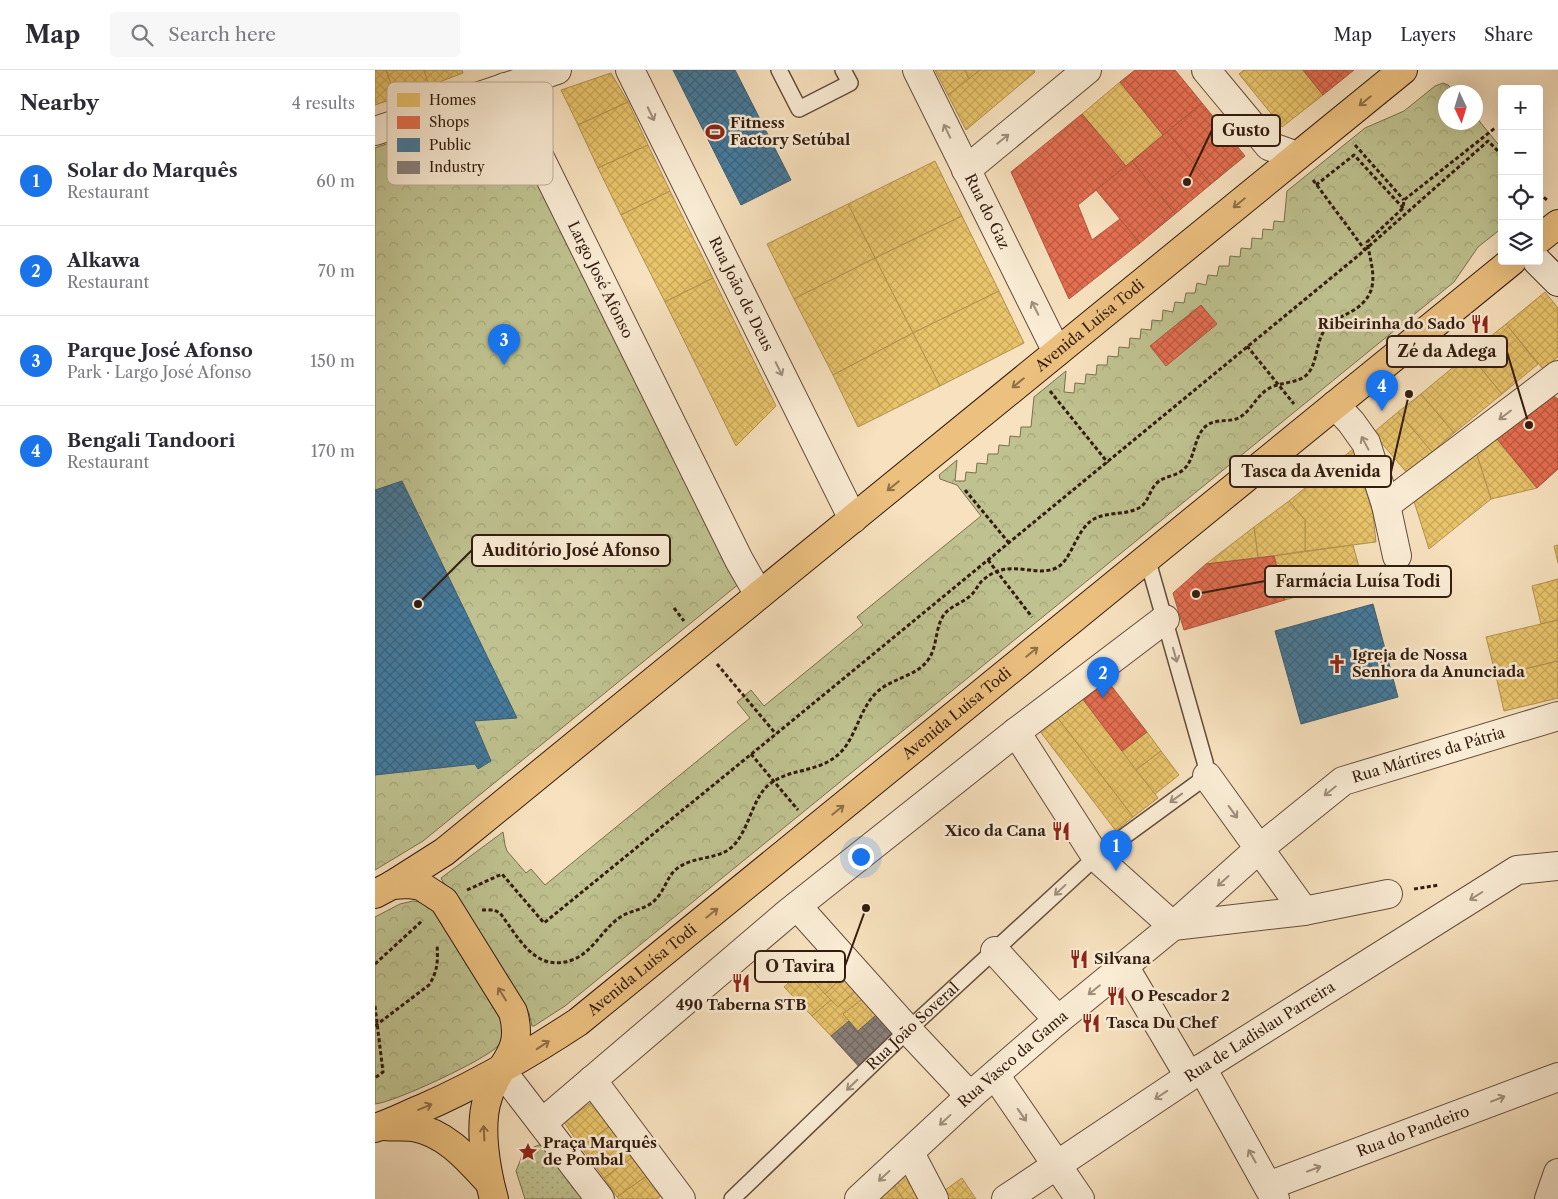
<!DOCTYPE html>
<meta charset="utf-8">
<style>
body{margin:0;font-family:"Libre Caslon Text",serif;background:#f7f7f7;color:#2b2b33}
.controls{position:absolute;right:15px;top:15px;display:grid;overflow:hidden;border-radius:5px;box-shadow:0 5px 20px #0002}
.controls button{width:45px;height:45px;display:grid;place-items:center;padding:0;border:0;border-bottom:1px solid #e1e1e2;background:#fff;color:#2b2b33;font:25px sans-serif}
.compass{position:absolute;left:1063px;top:15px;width:45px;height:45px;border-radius:50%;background:#fff;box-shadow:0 5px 20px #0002;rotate:176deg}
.you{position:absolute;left:485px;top:786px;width:18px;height:18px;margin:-12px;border:4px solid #fff;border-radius:50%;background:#1a73e8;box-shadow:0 0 0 8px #1a73e833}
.badge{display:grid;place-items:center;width:32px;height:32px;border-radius:50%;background:#1a73e8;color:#fff;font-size:16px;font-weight:700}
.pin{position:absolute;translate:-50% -41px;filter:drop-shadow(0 1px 2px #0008)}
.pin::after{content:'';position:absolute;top:26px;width:18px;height:15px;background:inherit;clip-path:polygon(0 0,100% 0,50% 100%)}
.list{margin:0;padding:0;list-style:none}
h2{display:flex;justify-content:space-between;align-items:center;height:65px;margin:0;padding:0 20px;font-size:21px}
h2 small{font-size:16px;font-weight:400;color:#7c7c81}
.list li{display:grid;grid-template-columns:32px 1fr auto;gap:15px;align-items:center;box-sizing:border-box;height:90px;padding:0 20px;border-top:1px solid #e1e1e2}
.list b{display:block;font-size:19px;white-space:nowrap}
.list p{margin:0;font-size:16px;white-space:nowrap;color:#7c7c81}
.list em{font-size:16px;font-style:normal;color:#7c7c81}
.icon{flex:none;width:28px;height:28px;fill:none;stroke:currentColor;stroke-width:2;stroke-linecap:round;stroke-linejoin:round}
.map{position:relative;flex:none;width:1183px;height:1129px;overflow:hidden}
header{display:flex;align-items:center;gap:30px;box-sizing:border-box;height:70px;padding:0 25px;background:#fff;border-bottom:1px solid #e1e1e2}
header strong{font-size:24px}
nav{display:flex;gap:28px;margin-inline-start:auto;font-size:18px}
.search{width:350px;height:45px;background:#f7f7f7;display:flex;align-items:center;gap:12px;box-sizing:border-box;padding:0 18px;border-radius:5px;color:#7c7c81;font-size:19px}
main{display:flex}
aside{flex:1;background:#fff}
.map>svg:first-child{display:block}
.forest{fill:url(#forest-crowns);stroke:#796f50}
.garden{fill:url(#garden-dots);stroke:#796f50}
.homes{fill:url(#homes-cross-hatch);stroke:#b2924f}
.shops{fill:url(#shops-cross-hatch);stroke:#b1563d}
.public{fill:url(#public-cross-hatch);stroke:#405e72}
.industry{fill:url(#industry-cross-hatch);stroke:#70635b}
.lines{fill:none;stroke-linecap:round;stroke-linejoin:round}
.lane-casing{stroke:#644d3b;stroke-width:18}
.street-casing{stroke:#644d3b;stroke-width:30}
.secondary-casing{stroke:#331c0f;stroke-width:30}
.primary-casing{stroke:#331c0f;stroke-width:30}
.path{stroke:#331c0f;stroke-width:3;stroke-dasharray:4 2.5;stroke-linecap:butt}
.lane{stroke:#faecd5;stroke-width:15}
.street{stroke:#faecd5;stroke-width:28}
.secondary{stroke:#faecd5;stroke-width:28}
.primary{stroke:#ecc07f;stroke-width:28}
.oneway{stroke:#906e47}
.oneway2{stroke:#a08e7c}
.labels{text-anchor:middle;stroke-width:5;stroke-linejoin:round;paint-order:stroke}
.poi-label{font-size:15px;font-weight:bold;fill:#331c0f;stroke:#faecd5;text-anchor:start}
.street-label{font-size:15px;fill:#331c0f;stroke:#faecd5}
.key{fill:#faecd5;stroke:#beae9a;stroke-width:1}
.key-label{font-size:14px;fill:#331c0f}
.leader{fill:none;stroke:#331c0f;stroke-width:2}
.callout-dot{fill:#331c0f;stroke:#faecd5;stroke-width:2}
.callout{fill:#faecd5;stroke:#331c0f;stroke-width:2}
.callout-label{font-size:16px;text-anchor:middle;font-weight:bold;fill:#331c0f}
</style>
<header>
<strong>Map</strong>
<div class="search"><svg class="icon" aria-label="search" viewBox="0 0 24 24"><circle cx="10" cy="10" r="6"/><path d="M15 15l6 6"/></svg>Search here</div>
<nav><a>Map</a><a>Layers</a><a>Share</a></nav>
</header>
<main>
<aside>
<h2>Nearby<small>4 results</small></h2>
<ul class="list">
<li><span class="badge">1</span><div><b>Solar do Marquês</b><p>Restaurant</p></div><em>60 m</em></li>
<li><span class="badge">2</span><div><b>Alkawa</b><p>Restaurant</p></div><em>70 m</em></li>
<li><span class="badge">3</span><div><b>Parque José Afonso</b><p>Park · Largo José Afonso</p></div><em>150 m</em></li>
<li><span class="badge">4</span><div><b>Bengali Tandoori</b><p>Restaurant</p></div><em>170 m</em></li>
</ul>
</aside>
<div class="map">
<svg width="1183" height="1129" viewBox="0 0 1183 1129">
<defs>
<pattern id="forest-crowns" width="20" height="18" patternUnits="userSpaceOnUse" patternTransform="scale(1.25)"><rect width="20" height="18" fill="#bfc290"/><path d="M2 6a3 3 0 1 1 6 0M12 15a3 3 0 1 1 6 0" fill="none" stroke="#a5a67b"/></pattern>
<pattern id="garden-dots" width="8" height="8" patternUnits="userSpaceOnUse" patternTransform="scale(1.25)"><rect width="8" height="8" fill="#bfc290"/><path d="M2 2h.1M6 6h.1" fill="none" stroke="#a5a67b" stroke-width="1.8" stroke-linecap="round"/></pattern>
<pattern id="homes-cross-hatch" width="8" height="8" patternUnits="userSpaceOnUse" patternTransform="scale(1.25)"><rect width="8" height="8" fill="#e9c46a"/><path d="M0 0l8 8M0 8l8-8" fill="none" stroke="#c8a85b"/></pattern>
<pattern id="shops-cross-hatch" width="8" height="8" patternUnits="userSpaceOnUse" patternTransform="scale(1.25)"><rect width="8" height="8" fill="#e76f51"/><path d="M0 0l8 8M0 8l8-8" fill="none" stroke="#bc5a42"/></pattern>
<pattern id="public-cross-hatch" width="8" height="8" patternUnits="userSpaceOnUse" patternTransform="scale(1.25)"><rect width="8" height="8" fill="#457b9d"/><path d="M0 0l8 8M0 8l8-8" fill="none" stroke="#3a647e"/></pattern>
<pattern id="industry-cross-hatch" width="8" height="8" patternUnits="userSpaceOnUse" patternTransform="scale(1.25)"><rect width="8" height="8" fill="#8a817c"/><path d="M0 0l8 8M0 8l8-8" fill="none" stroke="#716964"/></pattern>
</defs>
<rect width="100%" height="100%" fill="#f7e1be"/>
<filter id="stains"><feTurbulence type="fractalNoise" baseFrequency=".004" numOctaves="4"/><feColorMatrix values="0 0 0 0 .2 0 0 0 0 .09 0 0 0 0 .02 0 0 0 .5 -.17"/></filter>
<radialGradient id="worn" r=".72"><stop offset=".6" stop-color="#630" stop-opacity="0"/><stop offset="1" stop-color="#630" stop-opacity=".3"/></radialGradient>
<g class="forest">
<polygon points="1068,13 1073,15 1080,22 1070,22 1070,52 1100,52 1101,47 1127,79 1127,158 1103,177 1079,212 190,936 159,956 157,956 154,943 150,935 84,829 68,812 66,808 128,762 130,775 132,781 151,803 156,799 170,815 375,648 362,632 376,620 389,636 488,555 482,547 606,446 582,415 565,409 564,405 582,390 580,411 590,411 591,402 601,403 602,393 612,394 613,384 623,384 624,375 634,376 635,366 645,367 646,357 656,357 659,327 691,301 689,322 699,323 700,313 710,314 711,304 721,305 722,295 732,295 733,286 743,287 744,277 754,278 755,268 765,269 766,259 776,260 777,250 787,251 788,240 798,242 800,232 809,233 811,223 820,223 822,213 831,215 833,205 842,206 844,196 854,196 855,186 865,187 866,178 876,179 877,168 887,169 888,159 898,160 899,151 909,152 912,121 990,58 1029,41 1060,16"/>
<polygon points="130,32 365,513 48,771 0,800 0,78"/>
<path d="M38 831 45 832 57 839 126 950C128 959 130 968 123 976 110 990 20 1032 0 1034V847L25 834Z"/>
</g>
<polygon class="garden" points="164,1075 178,1076 218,1129 150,1129 141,1101 149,1081"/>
<g class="homes">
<polygon points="0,0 11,0 21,28 0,35"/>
<polygon points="11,0 49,0 54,16 21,28"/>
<polygon points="49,0 87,0 88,3 54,16"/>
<polygon points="560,0 590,0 594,9 573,25"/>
<polygon points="590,0 605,0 594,9"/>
<polygon points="605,0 659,0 660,2 591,60 573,25"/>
<polygon points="869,0 928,0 948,25 907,57 864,4"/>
<polygon points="236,3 253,32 203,55 186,20"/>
<polygon points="745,12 788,65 751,96 707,44"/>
<polygon points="253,32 273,75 223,98 203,55"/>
<polygon points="273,75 295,121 246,145 223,98"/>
<polygon points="560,91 587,146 500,188 473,134"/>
<polygon points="295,121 338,208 290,232 246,145"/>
<polygon points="473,134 500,188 419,229 392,174"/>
<polygon points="587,146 624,221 538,263 500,188"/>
<polygon points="500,188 538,263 458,305 419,229"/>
<polygon points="338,208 401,336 361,376 290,232"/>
<polygon points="624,221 649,273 565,316 538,263"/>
<polygon points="1170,222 1183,238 1183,287 1168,299 1131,254"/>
<polygon points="1131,254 1163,294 1127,324 1094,284"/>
<polygon points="538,263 565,316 483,357 458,305"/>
<polygon points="1094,284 1127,324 1079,363 1046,324"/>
<polygon points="1046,324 1079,363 1057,382 1023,342"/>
<polygon points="1023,342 1057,382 1032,403 998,363"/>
<polygon points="1118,364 1162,418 1116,429 1100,379"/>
<polygon points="978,379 998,444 1001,472 930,481 930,450 914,431"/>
<polygon points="1100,379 1116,429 1054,479 1038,428"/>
<polygon points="914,431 930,450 930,481 883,488 879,457"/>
<polygon points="879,457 883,488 831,494"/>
<polygon points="978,475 987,508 910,530 899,486"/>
<polygon points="1183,475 1183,493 1179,476"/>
<polygon points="1183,509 1183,550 1166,554 1157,516"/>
<polygon points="1183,550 1183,591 1121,606 1111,567"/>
<polygon points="1183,591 1183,628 1129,641 1121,606"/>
<polygon points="707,628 783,728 758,747 682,647"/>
<polygon points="682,647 758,747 741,761 664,660"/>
<polygon points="772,662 786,681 761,700 747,681"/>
<polygon points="786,681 804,705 780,724 761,700"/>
<polygon points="452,876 475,900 450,924 427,900"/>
<polygon points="427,900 456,930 437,946 409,917"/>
<polygon points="475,900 488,915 463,937 450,924"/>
<polygon points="488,915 495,923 468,944 474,951 456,966 437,946 456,930 463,937"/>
<polygon points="495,923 509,938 483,961 468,944"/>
<polygon points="224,1027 242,1051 206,1077 189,1052"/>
<polygon points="242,1051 265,1082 229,1108 206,1077"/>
<polygon points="265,1082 280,1100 242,1127 229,1108"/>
<polygon points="280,1100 294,1120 282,1129 244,1129 242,1127"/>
<polygon points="531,1104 546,1127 543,1129 528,1129 519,1115"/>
<polygon points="587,1108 601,1129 566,1129 563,1125"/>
<polygon points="519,1115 528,1129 503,1129"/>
</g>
<g class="shops">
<polygon points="760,0 800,0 827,33 788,65 745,12"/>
<polygon points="928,0 979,0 948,25"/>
<polygon points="827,33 870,86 836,114 792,62"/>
<polygon points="707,44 751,96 703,135 717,170 745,149 765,173 694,229 636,102"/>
<polygon points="792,62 836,114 800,144 757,91"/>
<polygon points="757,91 800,144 765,173 721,120"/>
<polygon points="826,235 842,254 791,296 775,276"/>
<polygon points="1172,321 1183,329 1183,399 1162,418 1118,364"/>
<polygon points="899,486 910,530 809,560 798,523 831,494"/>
<polygon points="731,609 772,662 747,681 707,628"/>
</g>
<g class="public">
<polygon points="298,0 360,0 416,110 366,135"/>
<polygon points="27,411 142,648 99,651 116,691 103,699 100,694 0,705 0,420"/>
<polygon points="998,534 1023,627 926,654 900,561"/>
</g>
<g class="industry">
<polygon points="509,938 531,960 503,986 483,961"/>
<polygon points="474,951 503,986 487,1000 456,966"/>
</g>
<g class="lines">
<g class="lane-casing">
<g id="lane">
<polyline points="404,0 424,39 475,13 468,0"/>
<path id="s1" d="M357 1129 533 960 721 787 832 706 830 692 772 488"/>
</g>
</g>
<g class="street-casing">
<g id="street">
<path id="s2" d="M255 0 478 449"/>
<path id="s3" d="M542 0 682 282"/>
<polyline points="831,0 894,76 922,86"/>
<path id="s4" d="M130 17 364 490 384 525"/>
<polyline points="0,61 182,0"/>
<polyline points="591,100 712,0"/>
<polyline points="960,335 976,352 991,373 1011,435 1022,486"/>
<polyline points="1011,435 1183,305"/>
<polyline points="641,662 721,787 798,856 929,841 1013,824"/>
<polyline points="832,706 929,841"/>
<polyline points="422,836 533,960 595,1026"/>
<polyline points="620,881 683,950"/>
<polyline points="749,896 814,1006"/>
<polyline points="827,998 900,1129"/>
<polyline points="126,1000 225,1129"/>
<polyline points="620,1005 705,1129"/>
<polyline points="217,1010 306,1129"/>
<polyline points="167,1053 413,843 641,662 790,549"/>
<polyline points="535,1083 559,1129"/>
<path id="s5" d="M893 1116 1183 1007"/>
<path id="s6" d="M484 1129 595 1026 683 950 798 856 885 778 968 711 1183 646"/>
<path id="s7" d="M631 1129 827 998 1142 800 1183 796"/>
<polyline points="1174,1129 1183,1103"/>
</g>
</g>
<g class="secondary-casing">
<polyline id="secondary" points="1162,191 1183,212"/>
</g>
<g class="primary-casing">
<g id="primary">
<polyline points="1164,169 1183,154"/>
<path d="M17 815 33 814 46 816 69 831 138 942C150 984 124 991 113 1027 103 1056 111 1100 119 1129"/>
<path id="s8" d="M0 824 17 815 69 782 1028 0"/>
<path d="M10 1056C19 1057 29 1056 38 1057 71 1063 92 1088 114 1112"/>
<path id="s9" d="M0 1058C16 1053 31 1045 46 1039 101 1015 153 985 203 952L1137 191"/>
</g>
</g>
<g class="path">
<polyline points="980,75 1029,130"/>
<polyline points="938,110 990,180"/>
<polyline points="941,115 979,85 1029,139"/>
<polyline points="1164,123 1173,131"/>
<polyline points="872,276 919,334"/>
<polyline points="675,321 733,393"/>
<polyline points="590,420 634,473"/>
<polyline points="613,490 657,547"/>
<polyline points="299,538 309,551"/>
<polyline points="342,594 401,664"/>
<polyline points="376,684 423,740"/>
<polyline points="1039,819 1064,815"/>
<polyline points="92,820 127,804 169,853 401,664 984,185 1113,71 1127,85"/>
<path d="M107 840H119L125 843C144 868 160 903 197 890 217 883 227 860 244 848 256 839 271 841 282 828 289 820 292 809 299 801 316 785 341 791 357 777 375 760 377 726 396 713 416 698 444 703 465 683 481 667 484 641 500 624 515 608 541 607 553 590 562 578 560 561 567 548 573 536 587 534 596 525 601 521 603 514 608 510 634 487 658 508 681 498 697 491 700 460 719 449 732 442 748 445 762 439 773 434 773 424 780 415 787 406 800 407 808 400 821 389 818 367 831 356 839 349 851 352 861 349 875 344 880 327 893 319 904 312 918 314 929 307 944 297 939 271 952 257 960 248 970 246 979 240 1007 222 997 199 992 172L1028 138 1029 130 1120 58"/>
<polyline points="0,894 48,850"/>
<polyline points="0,936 8,1002 0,1008"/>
<path d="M0 956 54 915C63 901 63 890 62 874"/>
</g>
<use href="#lane" class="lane"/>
<use href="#street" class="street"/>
<use href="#secondary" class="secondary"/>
<use href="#primary" class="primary"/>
</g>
<defs><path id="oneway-shaft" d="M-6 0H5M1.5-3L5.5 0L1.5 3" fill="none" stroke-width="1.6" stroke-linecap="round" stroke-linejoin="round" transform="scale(1.25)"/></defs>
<g class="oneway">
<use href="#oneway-shaft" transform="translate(990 31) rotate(141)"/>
<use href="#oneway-shaft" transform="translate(864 133) rotate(141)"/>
<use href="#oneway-shaft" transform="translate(643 313) rotate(141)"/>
<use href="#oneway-shaft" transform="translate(518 416) rotate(141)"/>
<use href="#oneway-shaft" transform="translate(657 582) rotate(-39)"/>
<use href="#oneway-shaft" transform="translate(463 740) rotate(-39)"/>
<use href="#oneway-shaft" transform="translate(337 843) rotate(-39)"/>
<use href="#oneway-shaft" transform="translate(127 924) rotate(-122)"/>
<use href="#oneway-shaft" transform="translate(168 975) rotate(-33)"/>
<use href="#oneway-shaft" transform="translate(50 1037) rotate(-23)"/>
<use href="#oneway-shaft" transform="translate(109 1063) rotate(-93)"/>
</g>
<g class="oneway2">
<use href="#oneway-shaft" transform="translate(276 44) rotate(64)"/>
<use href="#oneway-shaft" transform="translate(572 61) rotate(-116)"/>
<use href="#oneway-shaft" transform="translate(628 69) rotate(-39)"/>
<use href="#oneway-shaft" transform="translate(660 238) rotate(-117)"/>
<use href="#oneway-shaft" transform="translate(404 299) rotate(64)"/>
<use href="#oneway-shaft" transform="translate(1130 345) rotate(143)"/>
<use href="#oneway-shaft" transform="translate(990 373) rotate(-118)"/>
<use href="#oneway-shaft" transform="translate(800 585) rotate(74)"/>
<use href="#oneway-shaft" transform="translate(955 721) rotate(141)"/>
<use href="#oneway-shaft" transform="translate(801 728) rotate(144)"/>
<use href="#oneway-shaft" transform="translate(858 742) rotate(54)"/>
<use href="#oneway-shaft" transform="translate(848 811) rotate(138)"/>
<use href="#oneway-shaft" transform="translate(685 820) rotate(137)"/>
<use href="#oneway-shaft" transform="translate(1101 826) rotate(148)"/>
<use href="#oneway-shaft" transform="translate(719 920) rotate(141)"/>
<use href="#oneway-shaft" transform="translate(477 1015) rotate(136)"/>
<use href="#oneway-shaft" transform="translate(786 1025) rotate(146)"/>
<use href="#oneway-shaft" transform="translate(1123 1029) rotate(-21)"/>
<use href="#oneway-shaft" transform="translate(647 1045) rotate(55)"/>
<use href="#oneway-shaft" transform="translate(570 1050) rotate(137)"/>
<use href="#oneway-shaft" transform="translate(877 1086) rotate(-120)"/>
<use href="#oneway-shaft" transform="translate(939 1099) rotate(-21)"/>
<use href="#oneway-shaft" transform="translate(509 1106) rotate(137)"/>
</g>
<defs>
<g id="stadium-bare" transform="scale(1.5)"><path d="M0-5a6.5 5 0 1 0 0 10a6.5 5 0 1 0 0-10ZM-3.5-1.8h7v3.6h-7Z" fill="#8f2418" stroke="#faecd5" stroke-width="2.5" paint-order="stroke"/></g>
<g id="restaurant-bare" transform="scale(1.5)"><path d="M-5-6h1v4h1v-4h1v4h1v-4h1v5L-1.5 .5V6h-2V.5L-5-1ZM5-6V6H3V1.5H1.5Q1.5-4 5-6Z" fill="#8f2418" stroke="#faecd5" stroke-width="2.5" paint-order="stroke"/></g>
<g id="church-bare" transform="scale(1.5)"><path d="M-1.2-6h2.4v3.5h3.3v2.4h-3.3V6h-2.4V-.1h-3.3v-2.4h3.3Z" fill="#8f2418" stroke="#faecd5" stroke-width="2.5" paint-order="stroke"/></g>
<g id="sight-bare" transform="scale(1.5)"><path d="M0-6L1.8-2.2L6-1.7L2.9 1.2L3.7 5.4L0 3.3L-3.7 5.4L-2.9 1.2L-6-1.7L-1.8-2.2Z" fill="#8f2418" stroke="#faecd5" stroke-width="2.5" paint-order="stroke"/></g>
</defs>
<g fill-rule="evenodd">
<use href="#stadium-bare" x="340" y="62"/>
<use href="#restaurant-bare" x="1105" y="254"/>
<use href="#church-bare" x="962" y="594"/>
<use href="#restaurant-bare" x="686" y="761"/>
<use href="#restaurant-bare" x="704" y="889"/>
<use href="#restaurant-bare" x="366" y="913"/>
<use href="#restaurant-bare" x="741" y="926"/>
<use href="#restaurant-bare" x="716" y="953"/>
<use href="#sight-bare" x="153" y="1082"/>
</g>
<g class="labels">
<g class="poi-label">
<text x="355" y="58">Fitness<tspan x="355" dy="17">Factory Setúbal</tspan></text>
<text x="1090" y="259" text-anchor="end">Ribeirinha do Sado</text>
<text x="977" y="590">Igreja de Nossa<tspan x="977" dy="17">Senhora da Anunciada</tspan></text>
<text x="671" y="766" text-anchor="end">Xico da Cana</text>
<text x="719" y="894">Silvana</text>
<text x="756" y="931">O Pescador 2</text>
<text x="366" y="940" text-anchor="middle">490 Taberna STB</text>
<text x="731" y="958">Tasca Du Chef</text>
<text x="168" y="1078">Praça Marquês<tspan x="168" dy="17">de Pombal</tspan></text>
</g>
<g class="street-label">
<text dy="5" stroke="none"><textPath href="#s3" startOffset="158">Rua do Gaz</textPath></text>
<text dy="5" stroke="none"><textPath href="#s4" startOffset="215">Largo José Afonso</textPath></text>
<text dy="5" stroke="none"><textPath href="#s2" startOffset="250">Rua João de Deus</textPath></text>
<text dy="5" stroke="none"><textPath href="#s8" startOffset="914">Avenida Luísa Todi</textPath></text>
<text dy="5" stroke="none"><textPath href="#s9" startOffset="718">Avenida Luísa Todi</textPath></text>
<text dy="5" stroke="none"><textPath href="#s6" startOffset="729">Rua Mártires da Pátria</textPath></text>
<text dy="5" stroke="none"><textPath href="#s9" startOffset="312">Avenida Luísa Todi</textPath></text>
<text dy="5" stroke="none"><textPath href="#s1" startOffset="250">Rua João Soveral</textPath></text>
<text dy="5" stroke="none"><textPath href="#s7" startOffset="304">Rua de Ladislau Parreira</textPath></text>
<text dy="5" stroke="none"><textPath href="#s6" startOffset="208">Rua Vasco da Gama</textPath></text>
<text dy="5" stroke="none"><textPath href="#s5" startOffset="155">Rua do Pandeiro</textPath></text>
</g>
</g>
<rect x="12" y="12" width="166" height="103" rx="8" class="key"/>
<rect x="22" y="23" width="23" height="14" fill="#e9c46a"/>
<rect x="22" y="46" width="23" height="13" fill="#e76f51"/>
<rect x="22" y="68" width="23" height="14" fill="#457b9d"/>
<rect x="22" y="91" width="23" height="13" fill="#8a817c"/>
<g class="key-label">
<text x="54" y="35">Homes</text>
<text x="54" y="57">Shops</text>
<text x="54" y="80">Public</text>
<text x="54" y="102">Industry</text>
</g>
<path class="leader" d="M812 112L837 60M1154 355L1132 282M1034 324L1016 402M43 534L97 480M821 524L890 511M491 838L470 896"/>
<g class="callout-dot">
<circle cx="812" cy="112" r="5"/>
<circle cx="1154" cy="355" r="5"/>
<circle cx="1034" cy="324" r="5"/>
<circle cx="43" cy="534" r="5"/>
<circle cx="821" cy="524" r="5"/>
<circle cx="491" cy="838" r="5"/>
</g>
<g class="callout">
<rect x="837" y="45" width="68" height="31" rx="5"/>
<rect x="1012" y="266" width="120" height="31" rx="5"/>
<rect x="855" y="386" width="161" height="31" rx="5"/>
<rect x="97" y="465" width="198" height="31" rx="5"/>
<rect x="890" y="496" width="186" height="31" rx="5"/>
<rect x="380" y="881" width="90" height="31" rx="5"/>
</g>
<g class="callout-label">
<text x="871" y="66">Gusto</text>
<text x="1072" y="287">Zé da Adega</text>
<text x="936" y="407">Tasca da Avenida</text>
<text x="196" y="486">Auditório José Afonso</text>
<text x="983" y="517">Farmácia Luísa Todi</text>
<text x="425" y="902">O Tavira</text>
</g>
<rect width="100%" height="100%" filter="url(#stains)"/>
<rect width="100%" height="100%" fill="url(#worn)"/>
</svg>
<div class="controls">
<button>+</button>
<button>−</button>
<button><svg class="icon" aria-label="locate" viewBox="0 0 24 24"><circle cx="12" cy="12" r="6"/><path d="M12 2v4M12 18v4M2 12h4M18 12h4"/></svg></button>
<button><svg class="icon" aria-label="layers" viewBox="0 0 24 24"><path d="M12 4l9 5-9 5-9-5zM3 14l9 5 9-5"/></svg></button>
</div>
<svg class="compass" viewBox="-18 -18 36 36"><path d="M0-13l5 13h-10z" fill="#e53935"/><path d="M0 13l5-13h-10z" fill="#7c7c81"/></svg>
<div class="you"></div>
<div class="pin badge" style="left:741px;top:801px">1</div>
<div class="pin badge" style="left:728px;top:628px">2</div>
<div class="pin badge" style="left:129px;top:295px">3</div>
<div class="pin badge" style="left:1007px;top:341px">4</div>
</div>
</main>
